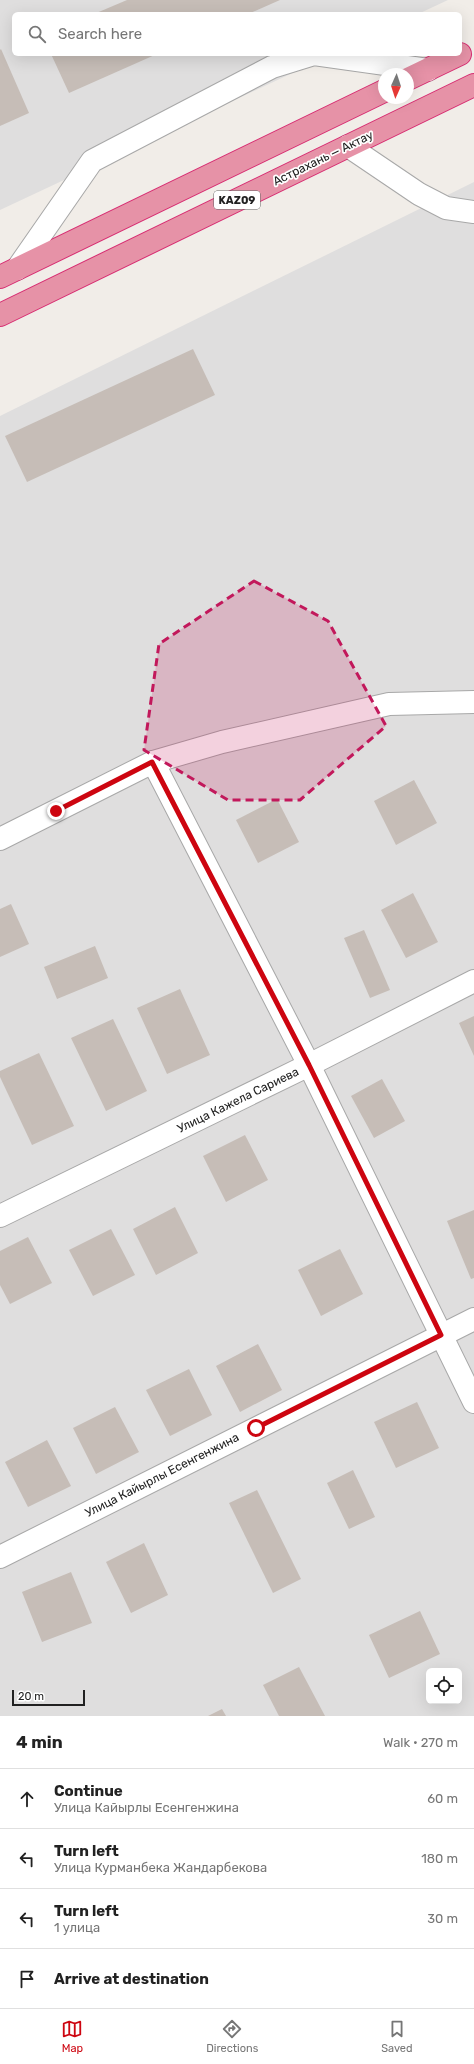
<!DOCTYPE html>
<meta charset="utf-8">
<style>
body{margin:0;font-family:Rubik,sans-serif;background:#f6f6f6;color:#222}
.controls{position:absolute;right:12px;bottom:12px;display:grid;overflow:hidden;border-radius:6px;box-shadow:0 4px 16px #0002}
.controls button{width:36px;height:36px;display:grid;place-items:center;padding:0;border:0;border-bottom:1px solid #e0e0e0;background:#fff;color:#222;font:20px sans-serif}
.compass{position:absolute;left:378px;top:68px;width:36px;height:36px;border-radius:50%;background:#fff;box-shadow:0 4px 16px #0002;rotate:183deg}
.scale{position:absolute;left:12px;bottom:10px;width:73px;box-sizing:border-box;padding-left:4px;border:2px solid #212121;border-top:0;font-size:11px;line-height:14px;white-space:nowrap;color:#212121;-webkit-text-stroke:3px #fff;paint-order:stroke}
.stop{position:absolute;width:12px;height:12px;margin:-9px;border:3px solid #cd0510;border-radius:50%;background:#fff}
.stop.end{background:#cd0510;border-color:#fff;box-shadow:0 1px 4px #0008}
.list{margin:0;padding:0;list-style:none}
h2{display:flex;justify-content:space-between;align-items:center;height:52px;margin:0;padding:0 16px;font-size:17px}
h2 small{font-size:13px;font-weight:400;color:#767676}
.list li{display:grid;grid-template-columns:26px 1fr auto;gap:12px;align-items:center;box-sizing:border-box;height:60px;padding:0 16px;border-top:1px solid #e0e0e0}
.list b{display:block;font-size:15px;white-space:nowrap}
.list p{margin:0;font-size:13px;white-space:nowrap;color:#767676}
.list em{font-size:13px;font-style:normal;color:#767676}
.icon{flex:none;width:22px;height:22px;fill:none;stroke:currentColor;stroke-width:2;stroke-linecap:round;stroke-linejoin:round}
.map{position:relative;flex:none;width:474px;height:1716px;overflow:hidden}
.search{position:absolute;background:#fff;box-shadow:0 4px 16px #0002;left:12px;right:12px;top:12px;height:44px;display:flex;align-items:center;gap:10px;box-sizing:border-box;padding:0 14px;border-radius:6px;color:#767676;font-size:15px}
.sheet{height:292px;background:#fff}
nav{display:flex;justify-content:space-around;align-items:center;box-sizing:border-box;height:56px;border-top:1px solid #e0e0e0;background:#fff;font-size:11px;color:#767676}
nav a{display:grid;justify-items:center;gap:2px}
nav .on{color:#cd0510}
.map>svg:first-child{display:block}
.residential{fill:#dfdede;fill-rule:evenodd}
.building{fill:#c6bdb7}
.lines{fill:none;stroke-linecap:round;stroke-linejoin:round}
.minor-casing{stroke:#a8a8a8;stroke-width:24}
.highway-casing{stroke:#d72c71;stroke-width:24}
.minor{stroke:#fff;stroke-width:22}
.highway{stroke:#e692a7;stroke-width:22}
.route{stroke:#cd0510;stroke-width:5}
.marked{fill:#c2185b;fill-opacity:0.2;stroke:#c2185b;stroke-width:3;stroke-dasharray:8 5;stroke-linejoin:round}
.labels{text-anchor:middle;stroke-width:3.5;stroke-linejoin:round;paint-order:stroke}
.shield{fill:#fff;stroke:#646464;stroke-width:1}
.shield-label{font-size:11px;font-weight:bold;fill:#212121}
.street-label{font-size:12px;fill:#212121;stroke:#fff}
</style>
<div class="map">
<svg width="474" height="1716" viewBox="0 0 474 1716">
<rect width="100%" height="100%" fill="#f1ede8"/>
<g class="residential">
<polygon points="0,0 448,0 418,14 14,14 14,54 333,54 0,210"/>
<path d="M474 182V1716H0V416ZM429 1671H459V1701H429Z"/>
</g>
<g class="building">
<polygon points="127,0 280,0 248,14 94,14"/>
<polygon points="1,49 29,113 0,126 0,50"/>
<polygon points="51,54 157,54 69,93"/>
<polygon points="193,349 215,395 27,482 5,436"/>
<polygon points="414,780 437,823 396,845 374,801"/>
<polygon points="277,799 299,842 258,863 236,820"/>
<polygon points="413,893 438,942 406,958 381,910"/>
<polygon points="11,904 29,944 0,957 0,909"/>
<polygon points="364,930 390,990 370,998 344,938"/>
<polygon points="95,946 108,978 57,999 44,967"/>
<polygon points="180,989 210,1055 167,1074 137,1008"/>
<polygon points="474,1016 474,1056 459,1023"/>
<polygon points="113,1019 147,1091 106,1111 71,1038"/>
<polygon points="39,1053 74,1126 32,1145 0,1077 0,1071"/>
<polygon points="382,1079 405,1121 374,1138 351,1096"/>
<polygon points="245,1135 268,1180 226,1202 203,1156"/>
<polygon points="175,1207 198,1253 156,1275 133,1229"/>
<polygon points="474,1210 474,1278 471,1279 447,1221"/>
<polygon points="111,1229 135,1275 93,1296 69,1250"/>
<polygon points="28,1237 52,1283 10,1304 0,1285 0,1251"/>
<polygon points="340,1249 363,1294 321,1316 298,1270"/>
<polygon points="258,1344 282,1390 240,1412 216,1366"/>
<polygon points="189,1369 212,1415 170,1436 146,1390"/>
<polygon points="417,1402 439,1448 396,1468 374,1422"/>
<polygon points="115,1407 139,1452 96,1474 73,1428"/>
<polygon points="47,1440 71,1486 28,1507 5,1462"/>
<polygon points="353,1470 375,1517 349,1529 327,1483"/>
<polygon points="257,1490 301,1579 273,1593 229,1503"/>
<polygon points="144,1543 168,1595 131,1613 106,1562"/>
<polygon points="71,1572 92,1623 42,1642 22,1592"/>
<polygon points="420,1611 440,1654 389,1678 369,1635"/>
<polygon points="299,1667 325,1716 279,1716 263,1685"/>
<polygon points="222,1709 226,1716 208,1716"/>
</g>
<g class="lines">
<g class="minor-casing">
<g id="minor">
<polyline points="348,146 419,194 446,208 474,212"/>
<polyline points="17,269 92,161 272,67 314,54 428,70"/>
<polyline points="153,762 309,1065 474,1402"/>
<polyline points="0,839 153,762 222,742 389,704 474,702"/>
<polyline points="0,1216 309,1065 474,981"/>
<polyline points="0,1557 474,1319"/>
</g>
</g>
<g class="highway-casing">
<g id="highway">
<polyline points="408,79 460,54"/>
<polyline points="0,277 384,91"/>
<polyline points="0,315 474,85"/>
</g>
</g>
<use href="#minor" class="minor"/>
<use href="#highway" class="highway"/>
</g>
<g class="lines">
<polyline class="route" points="56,811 152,762 309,1065 441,1335 256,1428"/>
</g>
<path class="marked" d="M254 581 328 621 386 726 300 800H228L144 750 159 644Z"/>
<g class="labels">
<rect class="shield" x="214" y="191" width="46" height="18" rx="3"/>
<g class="shield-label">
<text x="237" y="204">KAZ09</text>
</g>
<g class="street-label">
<text transform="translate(323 158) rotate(-26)" y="4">Астрахань — Актау</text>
<text transform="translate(238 1100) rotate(-26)" y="4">Улица Кажела Сариева</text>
<text transform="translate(162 1475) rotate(-27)" y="4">Улица Кайырлы Есенгенжина</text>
</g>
</g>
</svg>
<div class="controls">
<button><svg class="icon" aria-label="locate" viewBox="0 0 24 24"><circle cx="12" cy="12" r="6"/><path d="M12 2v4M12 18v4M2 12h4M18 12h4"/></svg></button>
</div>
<svg class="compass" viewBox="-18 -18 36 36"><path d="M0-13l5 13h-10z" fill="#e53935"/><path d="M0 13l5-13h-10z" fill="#767676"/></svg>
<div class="scale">20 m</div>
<div class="stop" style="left:256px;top:1428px"></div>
<div class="stop end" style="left:56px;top:811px"></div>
<div class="search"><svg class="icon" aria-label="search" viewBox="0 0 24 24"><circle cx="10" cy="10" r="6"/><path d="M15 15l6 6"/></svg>Search here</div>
</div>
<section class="sheet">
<h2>4 min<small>Walk · 270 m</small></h2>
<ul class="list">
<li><svg class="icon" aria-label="ahead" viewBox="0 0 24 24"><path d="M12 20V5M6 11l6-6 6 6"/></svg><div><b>Continue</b><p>Улица Кайырлы Есенгенжина</p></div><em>60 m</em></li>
<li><svg class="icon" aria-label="left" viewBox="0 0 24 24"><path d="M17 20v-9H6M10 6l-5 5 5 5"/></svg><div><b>Turn left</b><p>Улица Курманбека Жандарбекова</p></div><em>180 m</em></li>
<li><svg class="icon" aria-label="left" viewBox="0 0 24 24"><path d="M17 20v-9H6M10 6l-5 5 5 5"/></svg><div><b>Turn left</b><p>1 улица</p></div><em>30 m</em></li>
<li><svg class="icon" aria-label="arrive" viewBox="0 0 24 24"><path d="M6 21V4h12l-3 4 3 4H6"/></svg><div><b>Arrive at destination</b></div></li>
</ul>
</section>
<nav>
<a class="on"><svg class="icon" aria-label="map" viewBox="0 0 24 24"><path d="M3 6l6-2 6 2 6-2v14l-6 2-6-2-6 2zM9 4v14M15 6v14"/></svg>Map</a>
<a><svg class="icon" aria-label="directions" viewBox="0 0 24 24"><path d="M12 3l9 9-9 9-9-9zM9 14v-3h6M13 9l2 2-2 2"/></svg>Directions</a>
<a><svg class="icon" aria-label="saved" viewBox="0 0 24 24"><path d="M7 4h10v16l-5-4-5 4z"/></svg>Saved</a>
</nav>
